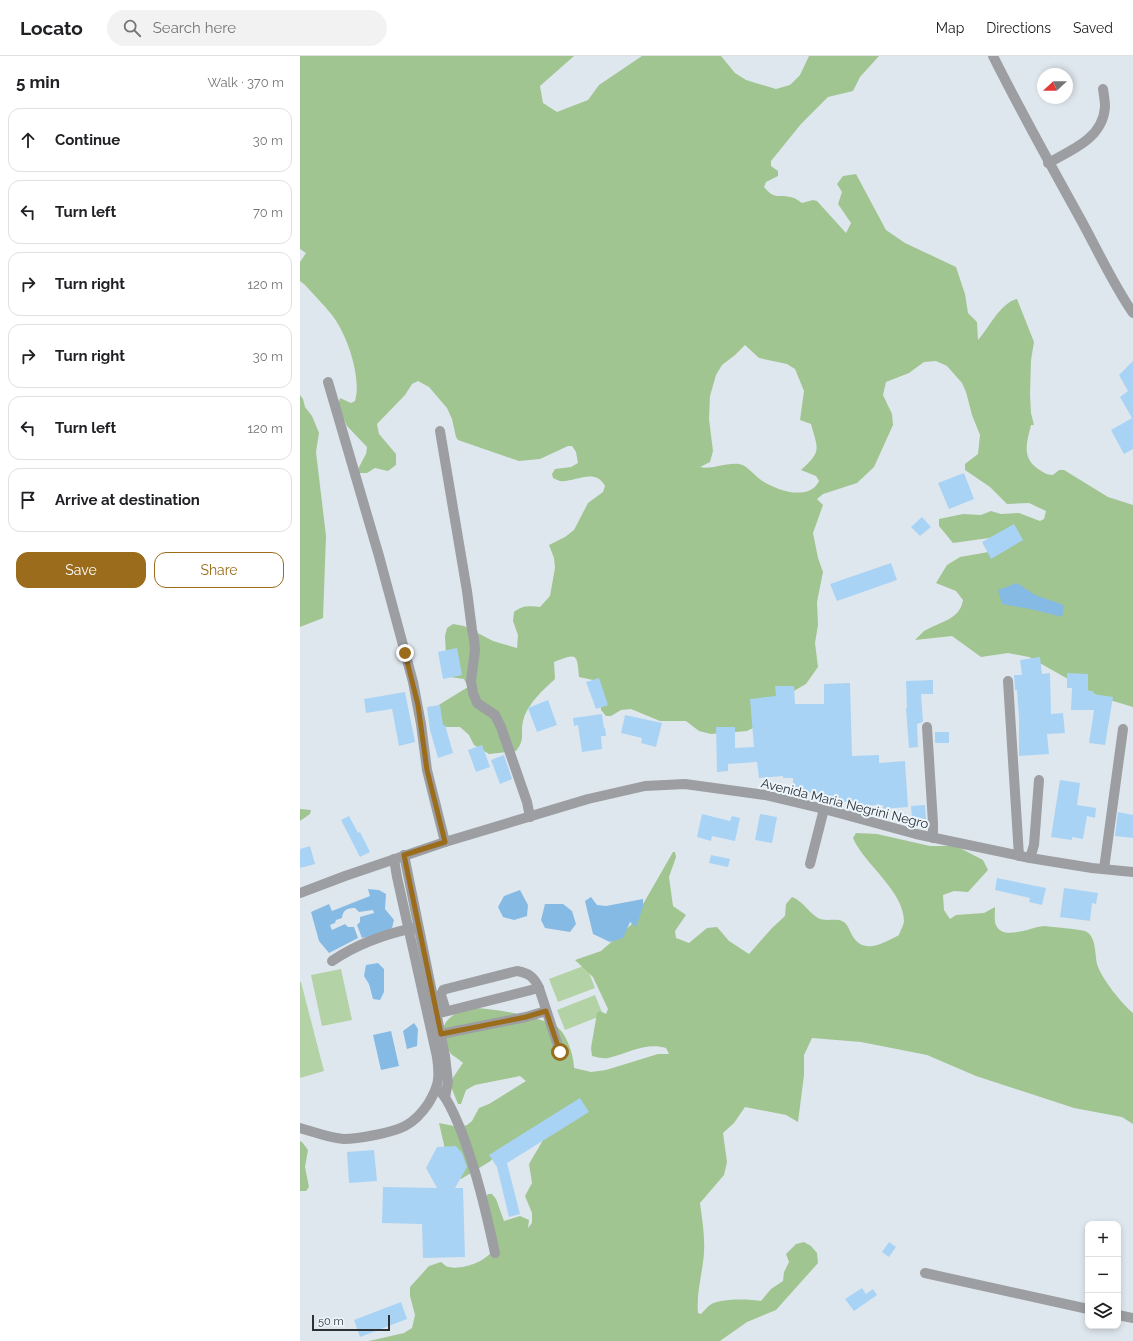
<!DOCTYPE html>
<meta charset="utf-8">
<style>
body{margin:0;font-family:Raleway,sans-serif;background:#f2f2f2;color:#202124}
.controls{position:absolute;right:12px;bottom:12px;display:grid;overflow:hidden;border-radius:8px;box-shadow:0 2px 6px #0003}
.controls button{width:36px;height:36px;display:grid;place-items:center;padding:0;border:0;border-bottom:1px solid #e0e0e0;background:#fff;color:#202124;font:20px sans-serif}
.compass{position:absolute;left:737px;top:12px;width:36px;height:36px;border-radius:50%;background:#fff;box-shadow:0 2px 6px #0003;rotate:248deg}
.scale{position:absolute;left:12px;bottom:10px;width:78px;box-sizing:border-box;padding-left:4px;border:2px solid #2e3133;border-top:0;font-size:11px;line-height:14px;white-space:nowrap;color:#2e3133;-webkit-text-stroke:3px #ecf5fc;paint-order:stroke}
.stop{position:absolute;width:12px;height:12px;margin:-9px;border:3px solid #9a6c1c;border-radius:50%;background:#fff}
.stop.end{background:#9a6c1c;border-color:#fff;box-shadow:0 1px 4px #0008}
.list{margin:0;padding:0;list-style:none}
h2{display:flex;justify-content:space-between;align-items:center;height:52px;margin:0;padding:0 16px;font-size:17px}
h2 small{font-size:13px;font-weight:400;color:#757577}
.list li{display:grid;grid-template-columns:26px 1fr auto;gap:12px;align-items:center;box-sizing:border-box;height:64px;margin:0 8px 8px;padding:0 8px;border:1px solid #e0e0e0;border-radius:12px}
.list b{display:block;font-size:15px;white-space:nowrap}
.list em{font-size:13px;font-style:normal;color:#757577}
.actions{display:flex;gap:8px;padding:12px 16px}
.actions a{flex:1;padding:9px 0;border:1px solid #9a6c1c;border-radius:12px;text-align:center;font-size:14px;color:#9a6c1c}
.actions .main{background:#9a6c1c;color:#fff}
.icon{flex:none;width:22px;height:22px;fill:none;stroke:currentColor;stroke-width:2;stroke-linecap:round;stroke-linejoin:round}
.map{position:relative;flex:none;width:833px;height:1285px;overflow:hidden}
header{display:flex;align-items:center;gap:24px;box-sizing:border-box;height:56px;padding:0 20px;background:#fff;border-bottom:1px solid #e0e0e0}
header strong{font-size:19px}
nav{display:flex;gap:22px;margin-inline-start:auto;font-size:14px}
.search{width:280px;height:36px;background:#f2f2f2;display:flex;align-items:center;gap:10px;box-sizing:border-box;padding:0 14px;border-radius:22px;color:#757577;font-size:15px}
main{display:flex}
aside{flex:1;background:#fff}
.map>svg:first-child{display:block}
.green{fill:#b3d3a6}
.forest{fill:#a0c591;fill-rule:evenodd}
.water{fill:#85bae4}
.building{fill:#a9d3f5}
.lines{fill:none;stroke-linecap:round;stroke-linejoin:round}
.minor{stroke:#9c9ea2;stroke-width:10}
.route{stroke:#9a6c1c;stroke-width:5}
.labels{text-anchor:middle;stroke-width:4;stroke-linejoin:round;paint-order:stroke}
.street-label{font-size:13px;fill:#2e3133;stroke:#ecf5fc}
</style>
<header>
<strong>Locato</strong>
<div class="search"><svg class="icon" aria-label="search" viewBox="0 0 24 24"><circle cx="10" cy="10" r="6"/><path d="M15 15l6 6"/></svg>Search here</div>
<nav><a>Map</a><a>Directions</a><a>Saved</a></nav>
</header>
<main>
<aside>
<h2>5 min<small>Walk · 370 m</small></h2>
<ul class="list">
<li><svg class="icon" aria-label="ahead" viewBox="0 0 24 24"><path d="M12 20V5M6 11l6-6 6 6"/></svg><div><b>Continue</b></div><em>30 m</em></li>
<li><svg class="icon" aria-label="left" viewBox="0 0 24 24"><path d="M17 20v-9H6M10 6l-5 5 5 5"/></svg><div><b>Turn left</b></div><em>70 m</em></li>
<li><svg class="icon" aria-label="right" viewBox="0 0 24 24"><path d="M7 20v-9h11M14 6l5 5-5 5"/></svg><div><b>Turn right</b></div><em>120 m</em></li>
<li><svg class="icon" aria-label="right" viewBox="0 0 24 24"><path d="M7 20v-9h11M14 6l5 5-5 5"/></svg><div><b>Turn right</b></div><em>30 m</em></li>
<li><svg class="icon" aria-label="left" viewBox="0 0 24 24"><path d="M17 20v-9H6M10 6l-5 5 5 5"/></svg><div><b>Turn left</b></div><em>120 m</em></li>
<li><svg class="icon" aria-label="arrive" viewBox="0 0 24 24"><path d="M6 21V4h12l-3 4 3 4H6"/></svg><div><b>Arrive at destination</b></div></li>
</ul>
<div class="actions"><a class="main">Save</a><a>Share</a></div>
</aside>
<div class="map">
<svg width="833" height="1285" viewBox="0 0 833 1285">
<rect width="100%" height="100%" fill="#dfe7ee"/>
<g class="green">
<polygon points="286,909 295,932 258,946 249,923"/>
<polygon points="41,913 52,964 22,970 11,919"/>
<polygon points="0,926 1,926 24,1015 0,1022"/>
<polygon points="295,939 303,959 265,974 257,954"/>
</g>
<g class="forest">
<path d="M0 0H274L240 30 243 47 257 56 288 44 299 29 342 0H421L435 17 446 24 476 33 490 29 500 19 509 0H579L560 21 553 35 528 41 501 68 471 105V110L478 115V120L466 126 464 131C475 144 477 138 490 141 494 141 499 145 502 147L513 144 517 145 546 177 551 167 538 148 542 136 537 128 543 120 556 118 586 174 605 187 656 211 665 238 668 257 677 266 678 284C688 273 701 246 717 243L734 286 731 304 730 338 731 357 734 369H731C727 386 721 401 738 413 743 416 747 419 753 419L759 414H764L808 441 833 449V651L800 641 729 601 708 597 681 601 652 580 615 584C618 581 621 578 624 575 639 566 660 564 663 544L656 535 636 527 647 509 660 501 694 495 696 481 653 487 639 470V463L663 458 681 459 691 455 701 458 719 457 740 465 744 463 746 455 729 447 707 448 690 431 665 414V408L678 398 680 379 672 359 666 336 662 327 647 310 636 305 624 306 609 317 586 326 583 339 592 358 593 369 574 411 557 427 523 438 517 443 523 449 513 477 518 502 523 516 517 546 518 569 515 587 518 611 506 628 485 640 465 666 447 675 411 678 399 675 386 665H360L331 653 321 654 311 660H306L301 654 300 635 297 627 293 624 279 621C277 597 277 597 254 606L255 623C242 635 227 648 223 665 220 678 226 682 216 695L189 698 174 689 169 679 160 671H145L136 668 137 650 168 631 164 623 150 621 147 618 145 580 147 572 153 568 164 570 193 585 217 592 218 579 213 565 214 556C222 549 231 550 240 551L250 540 255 512 254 502 249 489 265 481 274 474 288 447 303 436 305 430C295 411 274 427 260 425 257 424 255 423 253 422L252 418 255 413 271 411 278 407 276 396 272 390H268L240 403 219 405 158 384 156 381 152 363 147 352 129 331 118 325 112 328 105 339 77 368 79 378 96 398V409L88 415 75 412 67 417H59L58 413 66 398 67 391 47 370 38 349 40 342 51 347 55 345C62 322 47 278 32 259 24 249 14 239 5 229L0 225V206L6 197 0 193ZM445 289 459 302 487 308 495 313 504 335 500 364 511 368C518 394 522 395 501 414L516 420 519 425C509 446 476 434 461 424 455 420 447 409 439 408 426 406 411 414 400 411L410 406 413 395 409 363 410 340 416 319 422 309 435 299Z"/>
<polygon points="0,339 3,343 5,351 12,360 19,377 16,396 26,480 23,562 0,571"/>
<polygon points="0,753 11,754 10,758 0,765"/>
<path d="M556 777 577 778 630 790H656L683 804 688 814 668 836 654 835 643 839 644 854 650 863 656 859 684 857 695 851C695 856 694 865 696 869 703 886 733 870 745 870 752 871 778 873 785 875 796 879 795 898 797 908 801 922 822 948 833 957V1068L822 1061 774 1052 676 1020 627 999 561 986 512 982 504 999V1019L498 1066 486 1059 445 1051 434 1067 423 1077 427 1106 424 1119 400 1147C402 1163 405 1179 404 1196 403 1216 396 1236 398 1257L401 1258C404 1255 407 1251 410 1249 419 1242 450 1243 461 1245L471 1233 483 1225 484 1216 489 1206 486 1198 496 1188 504 1186 511 1190 517 1197 518 1207 476 1254 447 1266 420 1285H69L104 1277 112 1272 115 1259 110 1240V1231L129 1210 141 1206C144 1208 146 1211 149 1211 162 1214 185 1206 192 1195L184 1145 188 1138H192L196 1143 204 1165 220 1160 229 1164 228 1172 232 1167V1157L225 1140 232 1127 229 1108 246 1079 228 1075 189 1106 161 1123 158 1122 145 1093 139 1067 159 1071 167 1069 172 1065 179 1052 189 1048 226 1025 220 1020 175 1029 166 1034 161 1048H158L150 1028 154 1020 163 1007C160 1004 155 1001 151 998 149 995 147 991 145 987 137 969 151 957 168 953 182 949 246 962 257 971 267 978 274 1000 274 1012L291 1016 306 1014 358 998H369L366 992C346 986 327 998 308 1002 303 1003 297 1001 292 1000L291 992 297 957 300 955 306 958 308 953 293 921 275 904 301 895 331 869 373 796H375L376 801 369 821 373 850 386 859 375 875 376 882 389 887 407 872 417 871 429 885 449 898 472 872 485 860 486 848 492 841C503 845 508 856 518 862 525 866 535 862 542 865 547 867 549 873 551 877 562 900 582 888 599 879 600 875 604 869 604 865 604 835 564 808 553 782Z"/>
<polygon points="0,1085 2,1086 8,1094 5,1111 9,1131 6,1135 0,1135"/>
</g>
<g class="water">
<polygon points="717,527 735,539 764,549 762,561 735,554 702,548 698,534"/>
<path d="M68 833 79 834 86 838 85 853 94 864 92 872 86 876 62 882 57 869 60 866V861L74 857 73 854 59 856 55 852C47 852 43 854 42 862L36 864 35 867 30 869 32 874 45 868 48 871H54L58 882 29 897 19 885 11 856 29 848 32 855 70 840Z"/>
<polygon points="220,834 228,849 227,860 214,864 203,861 198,851 204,840"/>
<polygon points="291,841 297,849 306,850 343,843 343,851 336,871 330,866 323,882 310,886 293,878 285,845"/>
<polygon points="245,848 263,848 272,855 276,868 270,876 245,872 241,864"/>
<polygon points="78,907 84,913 84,936 80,944 73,943 69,928 64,920 66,909"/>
<polygon points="114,967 118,973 117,990 107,993 103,975"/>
<polygon points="91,975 99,1010 81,1014 73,979"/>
</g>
<g class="building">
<polygon points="833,305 833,393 824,398 811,374 832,362 820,341 828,335 819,319"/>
<polygon points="664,417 674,443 649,453 638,427"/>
<polygon points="622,461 631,471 620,480 611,471"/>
<polygon points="714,468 723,484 691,503 682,486"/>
<polygon points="591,507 597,524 537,545 530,528"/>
<polygon points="157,592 162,619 143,623 138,596"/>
<polygon points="740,601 742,618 750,617 751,658 763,657 765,677 747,678 749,698 719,700 719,661 717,634 715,634 714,619 722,619 720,604"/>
<polygon points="767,617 788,618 788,635 793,635 793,638 813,641 805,689 789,687 794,654 771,654 772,632 767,632"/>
<polygon points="299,622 308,649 296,653 286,626"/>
<polygon points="633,624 633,638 621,638 623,666 617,668 618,691 609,692 606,652 607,652 606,625"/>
<polygon points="550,627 552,700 579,699 579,707 605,705 608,751 583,753 583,749 561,750 504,735 493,736 493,722 483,722 483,720 459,722 457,706 428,708 428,715 417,716 416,671 435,671 435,692 454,691 450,643 476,640 475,630 494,630 495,648 524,648 524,628"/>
<polygon points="105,636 115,686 99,690 92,653 66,657 64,643"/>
<polygon points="248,644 257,669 237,676 228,652"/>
<polygon points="140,649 143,669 145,669 153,697 138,702 130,674 127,651"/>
<polygon points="302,658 304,672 305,672 306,680 301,680 302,693 282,696 278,669 274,670 273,662"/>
<polygon points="325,659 362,667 356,691 341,687 342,682 321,677"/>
<rect x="635" y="676" width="14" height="11"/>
<polygon points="182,689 190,711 176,716 168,694"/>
<polygon points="204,699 212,723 200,728 191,704"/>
<polygon points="760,724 780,727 777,749 796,752 795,762 787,760 783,783 772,781 772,784 751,781"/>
<polygon points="625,749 626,763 612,764 611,750"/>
<polygon points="818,756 833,759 833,782 815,780"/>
<polygon points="402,758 430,765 432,760 440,762 435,785 412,780 411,785 397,781"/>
<polygon points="460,758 477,761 472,787 455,784"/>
<polygon points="49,760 58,777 60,776 70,796 60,801 41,764"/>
<polygon points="10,790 15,808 0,812 0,793"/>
<polygon points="411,799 430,803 428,811 409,807"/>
<polygon points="697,822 746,832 742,849 729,846 730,842 695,834"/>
<polygon points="764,832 798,837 796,848 792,847 790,865 760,861"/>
<polygon points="280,1042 289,1056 207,1107 220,1158 209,1161 197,1111 189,1099"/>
<polygon points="156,1090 162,1097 167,1111 155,1132 163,1132 165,1201 123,1202 122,1168 82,1167 83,1131 137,1132 126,1112 137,1091"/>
<polygon points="74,1094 77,1125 49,1127 47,1096"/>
<polygon points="589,1186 596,1191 589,1201 582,1196"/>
<polygon points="562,1232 566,1238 573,1233 577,1239 554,1255 545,1243"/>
<polygon points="101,1246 107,1263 60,1281 54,1264"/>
</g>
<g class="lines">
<g class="minor">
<path d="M693 0C721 56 751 110 781 164 798 195 813 228 833 257"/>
<path d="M748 107C772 94 803 82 805 51 805 45 804 39 803 33"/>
<polyline points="28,326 79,500 113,626 121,668 127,714 145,786"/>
<polyline points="140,375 167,535 172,574 174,583 175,594 171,625 173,637 177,647 195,659 201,671 227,746 230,761"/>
<polyline points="708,625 719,800"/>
<polyline points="627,671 633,767 633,782"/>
<polyline points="104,799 145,1000 148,1026 145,1041"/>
<polyline points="730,802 734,789 739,724"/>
<polyline points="510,808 524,753"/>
<polyline points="804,813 823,673"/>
<polyline points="0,837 45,820 145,786 288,743 345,730 385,728 465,739 524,753 616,778 730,802 792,812 833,816"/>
<path d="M32 905C57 888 85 878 114 872"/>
<path d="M146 955 141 939 143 934 146 933 217 915C229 917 234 921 239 932L260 996"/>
<polyline points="140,957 239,932"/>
<polyline points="141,978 226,961 246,955"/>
<path d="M141 1036C151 1048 156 1063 162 1077 177 1117 186 1156 195 1197"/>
<path d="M0 1072C15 1076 29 1082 44 1083 55 1083 65 1081 75 1079 100 1074 113 1070 128 1048 139 1030 140 1022 137 1001L97 821 94 803"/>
<polyline points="625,1217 788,1253"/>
<polyline points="818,1259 833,1262"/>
</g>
</g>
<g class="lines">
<polyline class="route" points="105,597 118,649 127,714 145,786 104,799 141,978 226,961 246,955 260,996"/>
</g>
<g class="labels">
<g class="street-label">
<text transform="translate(545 747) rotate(14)" y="5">Avenida Maria Negrini Negro</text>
</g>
</g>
</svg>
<div class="controls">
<button>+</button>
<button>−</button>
<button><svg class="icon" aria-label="layers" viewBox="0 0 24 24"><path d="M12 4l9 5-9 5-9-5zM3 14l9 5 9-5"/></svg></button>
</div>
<svg class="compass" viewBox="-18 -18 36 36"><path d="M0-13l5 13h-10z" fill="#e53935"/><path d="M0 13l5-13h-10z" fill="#757577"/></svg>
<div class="scale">50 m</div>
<div class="stop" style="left:260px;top:996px"></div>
<div class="stop end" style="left:105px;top:597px"></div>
</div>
</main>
